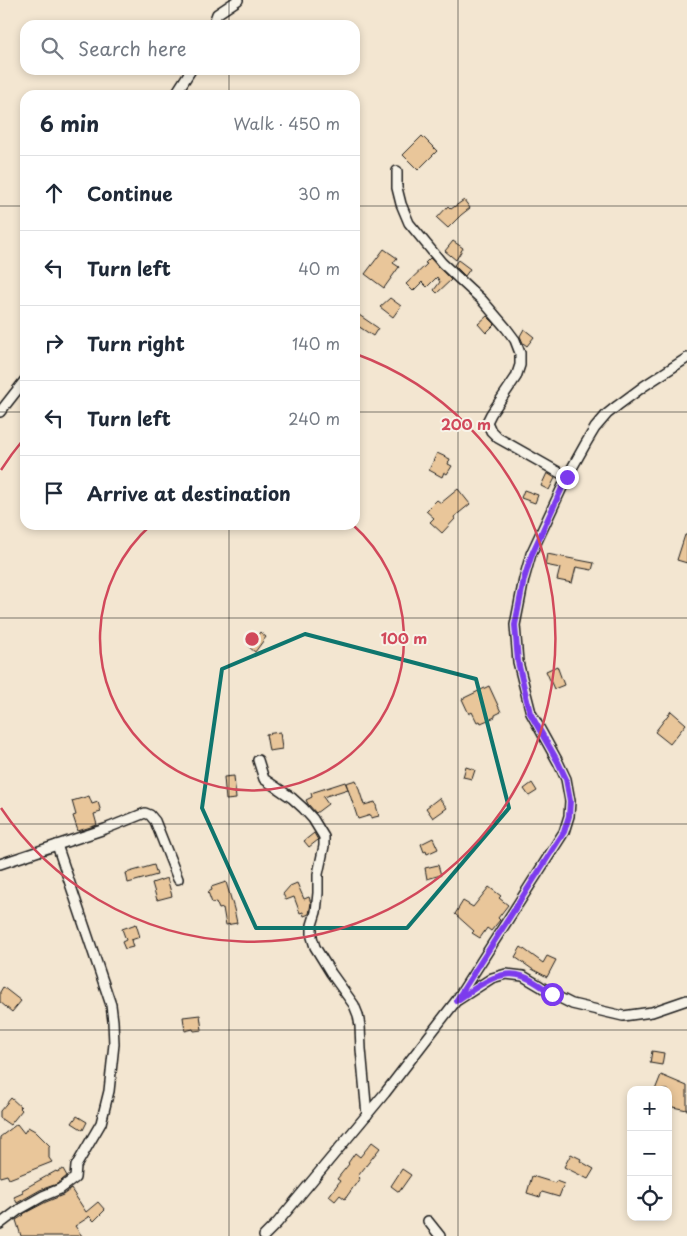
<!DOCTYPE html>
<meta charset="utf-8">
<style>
body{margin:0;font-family:"Playpen Sans",sans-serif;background:#f6f6f7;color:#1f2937}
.controls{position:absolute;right:15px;bottom:15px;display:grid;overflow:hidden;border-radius:10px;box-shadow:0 2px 8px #0003}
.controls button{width:45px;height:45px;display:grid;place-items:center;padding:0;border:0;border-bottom:1px solid #e0e1e3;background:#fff;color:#1f2937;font:25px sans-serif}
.stop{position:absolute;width:15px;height:15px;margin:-11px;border:4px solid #7c3aed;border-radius:50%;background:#fff}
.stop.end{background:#7c3aed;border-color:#fff;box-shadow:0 1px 5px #0008}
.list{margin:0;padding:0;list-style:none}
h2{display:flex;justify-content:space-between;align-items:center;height:65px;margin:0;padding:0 20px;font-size:21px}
h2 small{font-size:16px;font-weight:400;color:#747a83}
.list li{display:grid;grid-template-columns:32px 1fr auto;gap:15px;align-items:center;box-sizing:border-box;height:75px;padding:0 20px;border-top:1px solid #e0e1e3}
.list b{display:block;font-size:19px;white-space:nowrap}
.list em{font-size:16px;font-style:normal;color:#747a83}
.icon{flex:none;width:28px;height:28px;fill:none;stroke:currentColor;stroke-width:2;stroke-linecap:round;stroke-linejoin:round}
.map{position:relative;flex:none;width:687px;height:1236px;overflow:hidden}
.search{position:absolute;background:#fff;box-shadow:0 2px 8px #0003;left:20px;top:20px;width:340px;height:55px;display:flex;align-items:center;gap:12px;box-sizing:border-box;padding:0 18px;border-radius:15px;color:#747a83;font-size:19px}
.panel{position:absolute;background:#fff;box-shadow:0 2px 8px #0003;left:20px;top:90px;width:340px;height:440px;border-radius:15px}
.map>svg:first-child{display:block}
.building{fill:#e9c69a;stroke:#1c1c1c}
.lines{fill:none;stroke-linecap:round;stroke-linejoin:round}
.street-casing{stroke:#1c1c1c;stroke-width:12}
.street{stroke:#f7f3e8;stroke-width:9}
.route{stroke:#7c3aed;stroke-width:6}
.marked{fill:none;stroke:#0f766e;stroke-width:4;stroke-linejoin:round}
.grid{fill:none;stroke:#1c1c1c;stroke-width:1;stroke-opacity:0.55}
.ring{fill:none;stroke:#d1495b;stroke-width:2.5}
.centre{fill:#d1495b;stroke:#f7f3e8;stroke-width:2.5}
.ring-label{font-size:15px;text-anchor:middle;font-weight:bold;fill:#d1495b;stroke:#f7f3e8;stroke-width:4;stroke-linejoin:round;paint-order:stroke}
</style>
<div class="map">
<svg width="687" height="1236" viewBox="0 0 687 1236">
<rect width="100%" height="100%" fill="#f3e6d1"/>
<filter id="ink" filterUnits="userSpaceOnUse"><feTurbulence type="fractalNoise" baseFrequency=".02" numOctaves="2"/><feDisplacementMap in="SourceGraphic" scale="10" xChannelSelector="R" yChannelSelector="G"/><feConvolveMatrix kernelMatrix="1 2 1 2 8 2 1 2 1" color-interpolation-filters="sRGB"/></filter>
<g filter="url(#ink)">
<g class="building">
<polygon points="422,136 437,151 418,170 403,155"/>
<polygon points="464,200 470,208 461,215 448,228 437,218 448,206 451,209"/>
<polygon points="453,241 463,248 456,260 445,251"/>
<polygon points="384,249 397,258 393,263 399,267 384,288 365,274"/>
<polygon points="430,258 451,280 437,293 434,290 440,282 437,277 427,287 422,282 413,291 406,284 427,264 425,263"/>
<polygon points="458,260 470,269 465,276 454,265"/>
<polygon points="390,298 401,306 393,317 380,307"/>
<polygon points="359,315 378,328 373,336 355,324 355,321"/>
<polygon points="487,316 495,324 486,333 478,324"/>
<polygon points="524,329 534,337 527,346 523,343 520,336"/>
<polygon points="437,453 450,459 448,464 452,466 447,474 444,472 442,477 429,470"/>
<polygon points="547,473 555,478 549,490 541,486"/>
<polygon points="458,489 470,504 454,517 455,519 442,533 430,522 434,518 426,511 437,500 441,503"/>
<polygon points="524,490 538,495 535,503 521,498"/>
<polygon points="685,535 687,535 687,563 677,560"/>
<polygon points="547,554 594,563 592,570 576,567 572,583 557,580 560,568 545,565"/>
<polygon points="260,632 266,637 255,652 249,647"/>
<polygon points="557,666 564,685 554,689 546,671"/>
<polygon points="489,686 501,712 495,715 495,717 481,723 480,721 477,722 472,712 469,714 462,699"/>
<polygon points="671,711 686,724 670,744 655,732"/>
<polygon points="280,732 282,749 269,751 266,734"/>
<polygon points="466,767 475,770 472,779 463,777"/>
<polygon points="234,776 236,799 226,800 224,777"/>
<polygon points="356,780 364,805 375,802 379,816 371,818 371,815 358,819 346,783"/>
<polygon points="345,782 348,789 323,797 328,804 316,813 308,804 306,800 312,797 311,793"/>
<polygon points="532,783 537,791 529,796 524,789"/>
<polygon points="89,796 92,804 98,802 101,812 94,814 97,825 78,831 73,816 76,815 72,801"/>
<polygon points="439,798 447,808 433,818 426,808"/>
<polygon points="314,833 318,840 309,847 304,841"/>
<polygon points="433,838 438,849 427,854 426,851 424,852 421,844"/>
<polygon points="154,865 157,875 128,883 126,873"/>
<polygon points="438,865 441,875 427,879 425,868"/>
<polygon points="167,878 172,896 157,900 152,883"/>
<polygon points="226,882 234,909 237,923 226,925 223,908 219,909 216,902 212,903 208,892 212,890 211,887"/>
<polygon points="297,883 304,899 309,897 311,903 309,914 304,916 303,912 300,913 294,897 286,900 283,894 290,886"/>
<polygon points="489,887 501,896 499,898 508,905 498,918 500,920 491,931 487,928 480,938 472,933 474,931 455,914 463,901 473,907"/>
<polygon points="136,924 140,937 131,940 133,947 125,949 122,942 126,940 122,929"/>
<polygon points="521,947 543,963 547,956 556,960 547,977 532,969 515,957"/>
<polygon points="3,987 21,1001 12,1012 0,1002 0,992"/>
<polygon points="200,1015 202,1030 194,1031 193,1029 185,1031 183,1017"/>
<polygon points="652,1051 664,1053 662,1065 650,1063"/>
<polygon points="661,1075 687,1086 687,1110 668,1106 668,1090 655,1090"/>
<polygon points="11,1098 21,1107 20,1108 22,1110 10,1125 0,1118 0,1111"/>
<polygon points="77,1116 87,1122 83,1130 72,1123"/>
<polygon points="17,1124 24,1133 28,1127 35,1131 50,1146 49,1147 49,1158 52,1162 9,1179 7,1175 0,1177 0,1137"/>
<polygon points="372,1142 380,1148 358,1176 360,1178 345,1199 340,1195 335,1201 329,1196 340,1181 337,1179 349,1164 348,1163 355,1153 360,1157"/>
<polygon points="571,1154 581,1159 580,1161 594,1169 588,1179 564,1167"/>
<polygon points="63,1169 67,1176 57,1184 40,1190 17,1203 14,1197 23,1193 22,1190 56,1171 57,1172"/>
<polygon points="402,1169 411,1175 399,1192 391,1186"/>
<polygon points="532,1176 555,1183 556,1181 564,1184 559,1197 542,1192 540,1197 527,1193"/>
<polygon points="71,1189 86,1212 98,1202 105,1210 94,1221 89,1216 89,1217 75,1226 82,1236 21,1236 16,1220 24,1215 23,1214 46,1202 63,1195"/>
</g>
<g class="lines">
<g class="street-casing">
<g id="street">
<polyline points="213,25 217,14 238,0"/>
<polyline points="175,95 191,70"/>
<polyline points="397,171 397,188 401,204 409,223 442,263 482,300 506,328 515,340 520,353 520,365 516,377 491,414 487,422 491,431 498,438 567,477"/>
<polyline points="0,412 25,380"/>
<polyline points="258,760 264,779 292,798 303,808 313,819 324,837 324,846 318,874 318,893 316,912 312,925 312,937 315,947 331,973 354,1005 358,1015 360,1026 361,1049 367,1115"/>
<polyline points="0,864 105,829 145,813 150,815 155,821 178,879"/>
<polyline points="458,1000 492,978 506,974 523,976 540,986 552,994 572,1004 623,1016 652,1012 687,1000"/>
<polyline points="428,1221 440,1236"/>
<polyline points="0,1224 20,1209 43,1196 60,1189 75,1178 76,1166 101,1123 109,1091 114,1044 113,1021 111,1005 57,845"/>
<polyline points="264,1236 277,1223 385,1093 456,1001 564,832 569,816 570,801 566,779 558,762 531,713 518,662 515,625 524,579 531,554 567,477 586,443 595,428 607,414 617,406 644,386 687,358"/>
</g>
</g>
<use href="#street" class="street"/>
</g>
</g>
<g class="lines" filter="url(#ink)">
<path class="route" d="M552 994C544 988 532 979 522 976 498 968 475 989 456 1001L564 832 569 816 570 801 566 779 558 762 530 713 518 662 515 625 524 579 532 554 567 477"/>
</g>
<path class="marked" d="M305 634 476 679 509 808 407 928H256L202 808 222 669Z"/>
<path class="grid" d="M229 0V25M458 0V1236M229 70V95M0 206H25M355 206H687M0 412H25M355 412H687M229 525V1236M0 618H687M0 824H687M0 1030H687"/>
<g class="ring">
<path d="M353 525A152 152 0 1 1 151 525"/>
<path d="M1 470A303 303 0 0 1 23 440M356 354A303 303 0 1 1 1 808"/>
</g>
<circle cx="252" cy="639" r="8" class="centre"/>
<g class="ring-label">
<text x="466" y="430">200 m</text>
<text x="404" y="644">100 m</text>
</g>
</svg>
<div class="controls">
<button>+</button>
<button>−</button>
<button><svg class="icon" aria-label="locate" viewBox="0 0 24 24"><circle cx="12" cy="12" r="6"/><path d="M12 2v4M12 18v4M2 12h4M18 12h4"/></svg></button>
</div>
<div class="stop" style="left:552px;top:994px"></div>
<div class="stop end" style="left:567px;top:477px"></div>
<div class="search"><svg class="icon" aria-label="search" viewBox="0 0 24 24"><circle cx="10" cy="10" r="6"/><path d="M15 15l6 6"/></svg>Search here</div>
<section class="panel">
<h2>6 min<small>Walk · 450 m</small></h2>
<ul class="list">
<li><svg class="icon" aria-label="ahead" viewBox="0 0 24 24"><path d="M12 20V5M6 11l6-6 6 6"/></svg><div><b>Continue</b></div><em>30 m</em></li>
<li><svg class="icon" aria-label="left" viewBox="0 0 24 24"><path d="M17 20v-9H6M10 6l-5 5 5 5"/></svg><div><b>Turn left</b></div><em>40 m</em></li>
<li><svg class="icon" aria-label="right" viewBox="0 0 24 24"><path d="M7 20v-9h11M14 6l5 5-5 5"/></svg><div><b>Turn right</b></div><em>140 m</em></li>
<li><svg class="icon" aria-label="left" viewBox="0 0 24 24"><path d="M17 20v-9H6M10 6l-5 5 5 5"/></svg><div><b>Turn left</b></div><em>240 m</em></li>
<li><svg class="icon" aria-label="arrive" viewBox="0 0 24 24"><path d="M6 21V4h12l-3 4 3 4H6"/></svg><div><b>Arrive at destination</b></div></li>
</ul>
</section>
</div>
